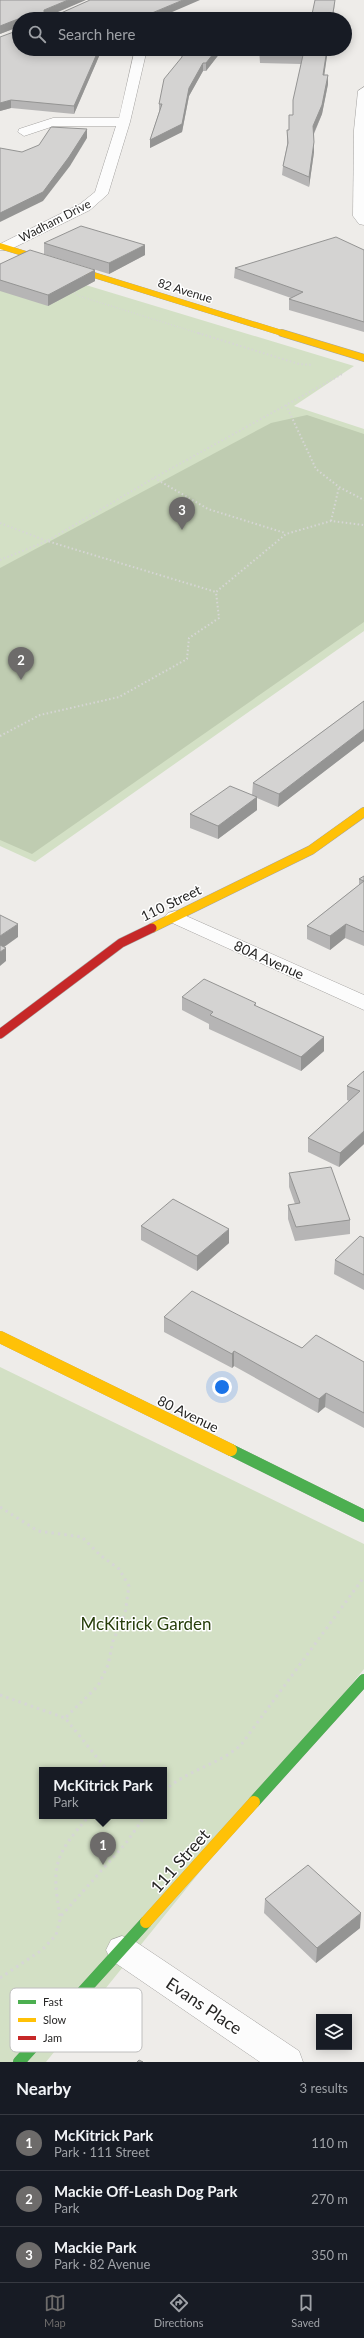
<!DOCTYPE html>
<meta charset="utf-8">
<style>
body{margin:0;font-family:Lato,sans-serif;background:#242831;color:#f1f3f6}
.controls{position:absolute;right:12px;bottom:12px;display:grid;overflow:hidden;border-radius:0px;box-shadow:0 2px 10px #0003}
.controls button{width:36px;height:36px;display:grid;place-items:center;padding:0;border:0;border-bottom:1px solid #363941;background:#171b24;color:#f1f3f6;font:20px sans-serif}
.you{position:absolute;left:222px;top:1387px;width:14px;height:14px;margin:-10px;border:3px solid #fff;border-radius:50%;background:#1a73e8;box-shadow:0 0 0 6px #1a73e833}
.badge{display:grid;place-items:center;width:26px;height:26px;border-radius:50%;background:#6d6b6a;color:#fff;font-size:13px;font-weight:700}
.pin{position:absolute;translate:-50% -33px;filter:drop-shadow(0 1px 2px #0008)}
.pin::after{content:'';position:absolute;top:21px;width:14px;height:12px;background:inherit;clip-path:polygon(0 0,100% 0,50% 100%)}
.popup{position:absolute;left:39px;top:1767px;width:128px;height:52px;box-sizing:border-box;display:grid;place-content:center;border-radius:0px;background:#171b24;filter:drop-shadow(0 1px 3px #0005);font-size:13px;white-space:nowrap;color:#9ea1a6}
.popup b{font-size:15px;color:#f1f3f6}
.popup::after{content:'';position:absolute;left:50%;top:100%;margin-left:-8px;border:8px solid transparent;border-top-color:#171b24}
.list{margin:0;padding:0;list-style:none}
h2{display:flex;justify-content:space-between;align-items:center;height:52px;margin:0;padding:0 16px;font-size:17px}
h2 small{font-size:13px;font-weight:400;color:#9ea1a6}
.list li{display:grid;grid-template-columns:26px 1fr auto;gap:12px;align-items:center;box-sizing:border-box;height:56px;padding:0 16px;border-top:1px solid #363941}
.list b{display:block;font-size:15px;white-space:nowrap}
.list p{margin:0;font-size:13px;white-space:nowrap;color:#9ea1a6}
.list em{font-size:13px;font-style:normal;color:#9ea1a6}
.icon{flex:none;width:22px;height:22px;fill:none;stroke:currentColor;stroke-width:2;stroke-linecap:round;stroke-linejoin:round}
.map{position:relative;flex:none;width:364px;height:2062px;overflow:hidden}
.search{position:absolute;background:#171b24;box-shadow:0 2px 10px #0003;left:12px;right:12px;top:12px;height:44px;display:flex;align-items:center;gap:10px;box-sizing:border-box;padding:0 14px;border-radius:22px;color:#9ea1a6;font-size:15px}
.sheet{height:220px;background:#171b24}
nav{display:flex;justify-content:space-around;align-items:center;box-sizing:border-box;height:56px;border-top:1px solid #363941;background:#171b24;font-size:11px;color:#9ea1a6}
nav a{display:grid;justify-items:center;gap:2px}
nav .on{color:#6d6b6a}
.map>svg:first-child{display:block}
.green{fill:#d3e0c5;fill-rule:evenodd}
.forest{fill:#bfccb1}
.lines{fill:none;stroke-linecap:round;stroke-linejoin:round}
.street-casing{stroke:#a5a3a1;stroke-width:1}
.fast-casing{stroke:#a5a3a1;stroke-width:12}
.slow-far3-casing{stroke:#a5a3a1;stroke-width:6}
.slow-far2-casing{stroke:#a5a3a1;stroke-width:8}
.slow-far1-casing{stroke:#a5a3a1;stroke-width:10}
.slow-casing{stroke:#a5a3a1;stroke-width:12}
.jam-casing{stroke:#a5a3a1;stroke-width:10}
.path-far2{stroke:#d6d6d5;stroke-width:1.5;stroke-dasharray:1 2;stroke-linecap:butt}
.path-far1{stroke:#d6d6d5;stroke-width:2;stroke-dasharray:1.5 2.5;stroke-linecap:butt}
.path{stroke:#d6d6d5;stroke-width:3;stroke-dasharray:2.5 4;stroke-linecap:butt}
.street{fill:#fcfcfc;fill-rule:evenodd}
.fast{stroke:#4caf50;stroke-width:12}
.slow-far3{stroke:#ffc107;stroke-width:5.5}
.slow-far2{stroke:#ffc107;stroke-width:7}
.slow-far1{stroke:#ffc107;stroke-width:9}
.slow{stroke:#ffc107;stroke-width:12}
.jam{stroke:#c62828;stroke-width:9}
.wall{fill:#b6b5b5}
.shaded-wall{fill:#949493}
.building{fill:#d4d3d2;stroke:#949493}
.labels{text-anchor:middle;stroke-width:3;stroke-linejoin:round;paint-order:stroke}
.far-street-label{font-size:12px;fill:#272625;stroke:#fff}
.street-label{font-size:14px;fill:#272625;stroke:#fff}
.near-park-label{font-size:17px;fill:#273e0b;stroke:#fff}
.near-street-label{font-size:17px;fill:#272625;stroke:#fff}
.key{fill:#fff;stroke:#bebebe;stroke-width:1}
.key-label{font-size:11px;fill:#272625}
</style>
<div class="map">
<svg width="364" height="2062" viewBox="0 0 364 2062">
<rect width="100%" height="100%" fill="#eeece9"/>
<g class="green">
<polygon points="23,266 354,366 294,406 364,429 364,631 35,862 0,846 0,277"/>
<path d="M0 1367 364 1544V1669L46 2062H0ZM42 1770H164V1816H42Z"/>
</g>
<polygon class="forest" points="307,415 364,434 364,622 32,854 0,840 0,568 271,423"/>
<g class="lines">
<g class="street-casing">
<g id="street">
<polygon points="135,49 147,49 130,122 108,194 90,210 9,250 0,250 0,244 80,204 95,192 116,126 54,126 24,136 18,132 19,129 53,118 119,118"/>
<polygon points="364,87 364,225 359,224 353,216 354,130 358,91"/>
<polygon points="175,911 364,995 364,1010 168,921 165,917 168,913"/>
<polygon points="122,1936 133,1940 299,2051 303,2062 260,2062 111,1960 106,1950 111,1940"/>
</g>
</g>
<g class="fast-casing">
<g id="fast">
<polyline points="231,1450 364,1516"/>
<polyline points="254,1802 364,1680"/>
<polyline points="19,2062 146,1922"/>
</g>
</g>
<g class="slow-far3-casing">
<polyline id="slow-far3" points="0,246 285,334"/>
</g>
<g class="slow-far2-casing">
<polyline id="slow-far2" points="282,333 364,358"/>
</g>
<g class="slow-far1-casing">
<polyline id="slow-far1" points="152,928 311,850 364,812"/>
</g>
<g class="slow-casing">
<g id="slow">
<polyline points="0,1337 231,1450"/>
<polyline points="146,1922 254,1802"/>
</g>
</g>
<g class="jam-casing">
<polyline id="jam" points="0,1034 121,943 152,928"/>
</g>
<polyline class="path-far2" points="72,291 79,296 201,334"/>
<g class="path-far1">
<polyline points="198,333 299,364 313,365"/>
<polyline points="286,405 316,469 339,487 364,500"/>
<polyline points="154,478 208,509 285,533"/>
<polyline points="331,521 339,487"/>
<polyline points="0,523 47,541 216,592"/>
<polyline points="0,560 47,541 154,478 344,373"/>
<polyline points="0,736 40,715 119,697 187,659 189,638 219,618 216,592 286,534 331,521 364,525"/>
</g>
<g class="path">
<polyline points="0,1507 38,1531 82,1537 100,1555 119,1569 129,1586 125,1614 113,1641 108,1665 98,1686 65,1718 104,1766 104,1770"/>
<polyline points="0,1695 65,1718"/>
<path d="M164 1791C187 1770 218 1765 241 1745L364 1577"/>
<path d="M60 1916C51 1864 55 1855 89 1816"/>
<polyline points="0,1978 42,1950 56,1935 61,1916 126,1843 145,1816"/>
</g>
<use href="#street" class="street"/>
<use href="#fast" class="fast"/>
<use href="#slow-far3" class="slow-far3"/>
<use href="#slow-far2" class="slow-far2"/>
<use href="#slow-far1" class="slow-far1"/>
<use href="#slow" class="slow"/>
<use href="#jam" class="jam"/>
</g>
<g class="wall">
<polygon points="0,0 56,13 61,13 90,0 156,19 19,19 19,27 18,27 0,34"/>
<polygon points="0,37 19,49 100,49 100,54 74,114 11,108 0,111"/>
<polygon points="182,49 220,49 220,53 206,71 203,71 189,96 182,132 150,148 150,140 159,112 159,104 182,57"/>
<polygon points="259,49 328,49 324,75 328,75 328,84 322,114 314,134 314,152 309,187 282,175 283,166 287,145 287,130 289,130 293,115 301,64 260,63"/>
<polygon points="44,243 145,245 145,255 109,274 44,254"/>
<polygon points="364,250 364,332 289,310 289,299 291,298 234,278 235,268"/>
<polygon points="0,264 95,281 48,306 0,291"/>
<polygon points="364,701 364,741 278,807 257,798 257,810 218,839 190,828 190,814 252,795 253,783"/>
<polygon points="364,876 364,946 345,938 330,950 307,939 307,926 359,885 359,879"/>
<polygon points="182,997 256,1003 256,1006 324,1037 324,1051 301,1071 209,1029 209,1024 182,1010"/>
<polygon points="364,1071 364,1144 339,1167 308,1152 308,1138 349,1101 347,1100 347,1086"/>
<polygon points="289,1173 350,1220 350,1234 295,1241 288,1219 288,1205 295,1204 289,1187"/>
<polygon points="141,1226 229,1243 197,1271 141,1240"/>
<polygon points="364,1238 364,1290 334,1274 335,1260"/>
<polygon points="164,1317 364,1362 364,1428 325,1407 318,1413 234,1366 232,1368 164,1332"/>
<polygon points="265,1899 360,1928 316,1963 264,1913"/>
</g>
<g class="shaded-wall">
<polygon points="68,0 86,0 44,18 44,10"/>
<polygon points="183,0 200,0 156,19 140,19 140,18"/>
<polygon points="335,0 333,19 332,19"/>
<polygon points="124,14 124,19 113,19"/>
<polygon points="18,19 18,27 0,34 0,26"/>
<polygon points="99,49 100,49 100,54 74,114 74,106"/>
<polygon points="217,49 220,49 220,53 206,71 206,63"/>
<polygon points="327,49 328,49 323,84 323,75"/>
<polygon points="203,63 203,71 189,96 182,132 150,148 150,140 189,88"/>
<polygon points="328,75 328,84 322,114 313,135 313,126"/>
<polygon points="11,100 11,108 0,111 0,103"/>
<polygon points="87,129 87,138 70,166 43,201 0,222 0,213"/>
<polygon points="314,142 314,152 309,187 309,177"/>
<polygon points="145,245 145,255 109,274 109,263"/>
<polygon points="95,270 95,281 48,306 48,295"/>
<polygon points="364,729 364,741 278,807 279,794"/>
<polygon points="257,797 257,810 218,839 218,826"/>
<polygon points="18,924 18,937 0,950 0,936"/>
<polygon points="346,924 345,938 330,950 330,936"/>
<polygon points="6,948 6,961 0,966 0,952"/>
<polygon points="324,1037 324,1051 301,1071 301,1057"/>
<polygon points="364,1131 364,1144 339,1167 340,1153"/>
<polygon points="229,1229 229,1243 197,1271 197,1256"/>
<polygon points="234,1351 234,1366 232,1368 232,1354"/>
<polygon points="326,1393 325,1407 318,1413 319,1399"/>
<polygon points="361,1913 360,1928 316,1963 317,1948"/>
</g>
<g class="building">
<polygon points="0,0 68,0 44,10 44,12 61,13 90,0 183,0 140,18 124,14 113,19 19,19 19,20 18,19 0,26"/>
<polygon points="315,0 335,0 332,19 311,19"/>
<polygon points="19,30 19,49 99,49 74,106 11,100 0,103 0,37"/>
<polygon points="182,49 217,49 206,63 203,63 189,88 182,124 150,140 162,104 159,104 164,79 182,57"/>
<polygon points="260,49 327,49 323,75 328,75 322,105 313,126 314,142 309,177 283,166 288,143 287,130 289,130 289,115 293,115 293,100 303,55 260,54"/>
<polygon points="51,127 87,129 69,157 43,192 0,213 0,148 22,152 39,145"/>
<polygon points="81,226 145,245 109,263 44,243"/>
<polygon points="336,237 364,250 364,322 289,299 303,292 235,268"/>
<polygon points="30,250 95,270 48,295 0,280 0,264"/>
<polygon points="364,701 364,729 279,794 253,783"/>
<polygon points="230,786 257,797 218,826 190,814"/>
<polygon points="364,876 364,932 346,924 330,936 307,926 364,881 359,879"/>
<polygon points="0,915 18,924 0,936"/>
<polygon points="0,945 6,948 0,952"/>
<polygon points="204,979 256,1003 254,1005 324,1037 301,1057 210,1015 213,1012 182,997"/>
<polygon points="364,1071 364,1131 340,1153 308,1138 360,1091 347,1086"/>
<polygon points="331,1167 350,1220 296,1227 288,1205 300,1203 289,1173"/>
<polygon points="173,1199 229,1229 197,1256 141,1226"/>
<polygon points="360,1236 364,1238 364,1275 335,1260"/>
<polygon points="192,1291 302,1348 316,1335 364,1362 364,1413 326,1393 319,1399 234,1351 232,1354 164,1317"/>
<polygon points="308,1865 361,1913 317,1948 265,1899"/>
<polygon points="139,2060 143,2062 137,2062"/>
</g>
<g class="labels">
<g class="far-street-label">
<text transform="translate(55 221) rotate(-27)" y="4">Wadham Drive</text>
<text transform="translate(185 291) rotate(17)" y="4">82 Avenue</text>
</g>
<g class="street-label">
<text transform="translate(171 903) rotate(-26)" y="5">110 Street</text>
<text transform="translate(269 960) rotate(24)" y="5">80A Avenue</text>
<text transform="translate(188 1414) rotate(26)" y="5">80 Avenue</text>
</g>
<g class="near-park-label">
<text x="146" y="1630">McKitrick Garden</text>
</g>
<g class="near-street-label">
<text transform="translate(180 1861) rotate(-48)" y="6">111 Street</text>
<text transform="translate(204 2006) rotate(34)" y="6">Evans Place</text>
</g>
</g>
<rect x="10" y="1988" width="132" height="64" rx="6" class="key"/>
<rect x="18" y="2000" width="18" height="4" fill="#4caf50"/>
<rect x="18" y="2018" width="18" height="4" fill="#ffc107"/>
<rect x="18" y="2036" width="18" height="4" fill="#c62828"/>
<g class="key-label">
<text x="43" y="2006">Fast</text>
<text x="43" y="2024">Slow</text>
<text x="43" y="2042">Jam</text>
</g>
</svg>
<div class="controls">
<button><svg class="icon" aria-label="layers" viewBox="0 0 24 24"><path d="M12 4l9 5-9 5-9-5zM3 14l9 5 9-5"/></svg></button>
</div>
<div class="you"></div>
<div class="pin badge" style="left:103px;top:1865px">1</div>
<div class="popup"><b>McKitrick Park</b>Park</div>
<div class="pin badge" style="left:21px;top:680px">2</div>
<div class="pin badge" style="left:182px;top:530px">3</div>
<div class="search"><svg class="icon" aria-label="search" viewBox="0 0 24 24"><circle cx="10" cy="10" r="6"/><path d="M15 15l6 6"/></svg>Search here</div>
</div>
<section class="sheet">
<h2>Nearby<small>3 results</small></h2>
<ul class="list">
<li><span class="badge">1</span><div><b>McKitrick Park</b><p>Park · 111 Street</p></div><em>110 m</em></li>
<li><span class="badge">2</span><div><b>Mackie Off-Leash Dog Park</b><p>Park</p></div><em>270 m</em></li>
<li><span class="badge">3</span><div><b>Mackie Park</b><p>Park · 82 Avenue</p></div><em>350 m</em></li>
</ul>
</section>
<nav>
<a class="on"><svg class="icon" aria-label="map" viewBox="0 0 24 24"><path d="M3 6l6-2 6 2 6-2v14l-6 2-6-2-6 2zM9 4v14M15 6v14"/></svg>Map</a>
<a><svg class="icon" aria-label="directions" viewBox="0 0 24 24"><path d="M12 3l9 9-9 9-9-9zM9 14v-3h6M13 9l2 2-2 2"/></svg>Directions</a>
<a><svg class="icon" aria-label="saved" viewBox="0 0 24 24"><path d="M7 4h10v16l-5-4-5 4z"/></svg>Saved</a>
</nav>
